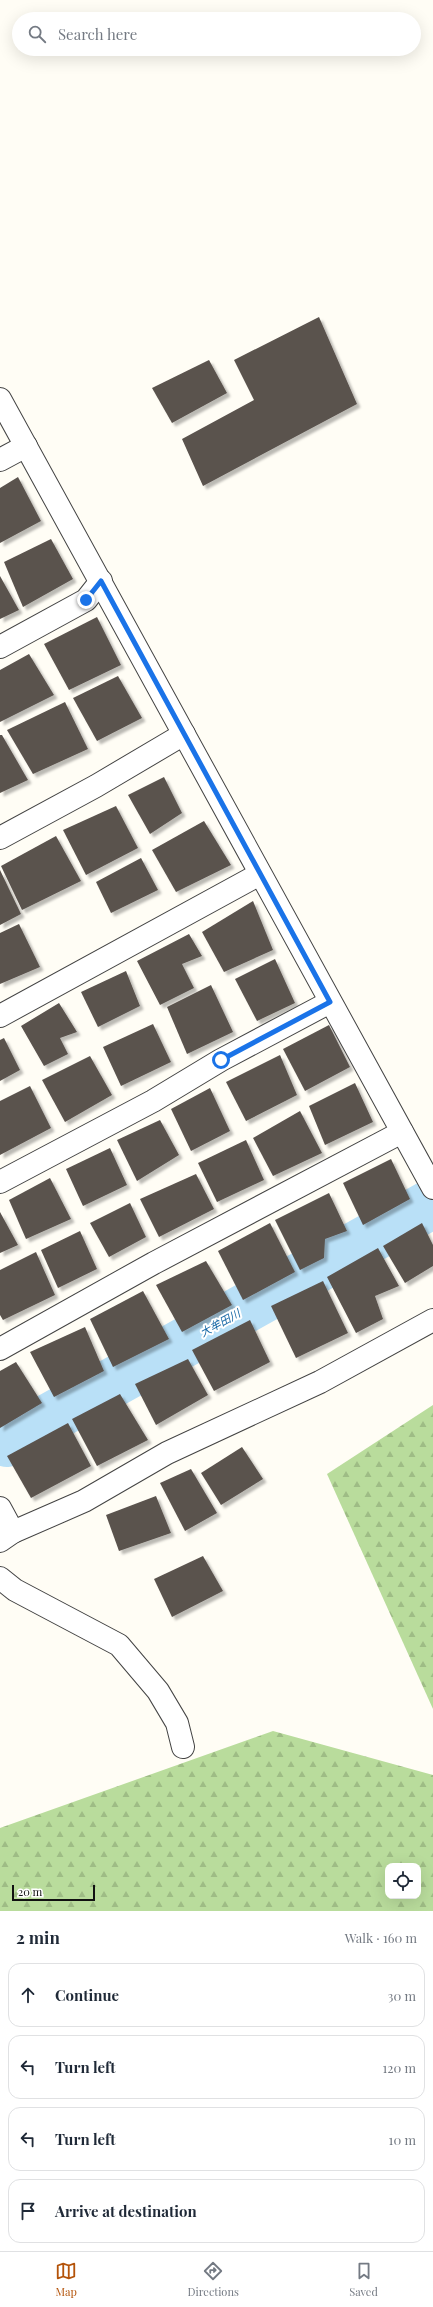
<!DOCTYPE html>
<meta charset="utf-8">
<style>
body{margin:0;font-family:"Playfair Display","Noto Sans JP",serif;background:#f2f2f3;color:#1f2937}
.controls{position:absolute;right:12px;bottom:12px;display:grid;overflow:hidden;border-radius:8px;box-shadow:0 4px 16px #0002}
.controls button{width:36px;height:36px;display:grid;place-items:center;padding:0;border:0;border-bottom:1px solid #e0e1e3;background:#fff;color:#1f2937;font:20px sans-serif}
.scale{position:absolute;left:12px;bottom:10px;width:83px;box-sizing:border-box;padding-left:4px;border:2px solid #111;border-top:0;font-size:11px;line-height:14px;white-space:nowrap;color:#111;-webkit-text-stroke:3px #fff;paint-order:stroke}
.stop{position:absolute;width:12px;height:12px;margin:-9px;border:3px solid #1a73e8;border-radius:50%;background:#fff}
.stop.end{background:#1a73e8;border-color:#fff;box-shadow:0 1px 4px #0008}
.list{margin:0;padding:0;list-style:none}
h2{display:flex;justify-content:space-between;align-items:center;height:52px;margin:0;padding:0 16px;font-size:17px}
h2 small{font-size:13px;font-weight:400;color:#747a83}
.list li{display:grid;grid-template-columns:26px 1fr auto;gap:12px;align-items:center;box-sizing:border-box;height:64px;margin:0 8px 8px;padding:0 8px;border:1px solid #e0e1e3;border-radius:12px}
.list b{display:block;font-size:15px;white-space:nowrap}
.list em{font-size:13px;font-style:normal;color:#747a83}
.icon{flex:none;width:22px;height:22px;fill:none;stroke:currentColor;stroke-width:2;stroke-linecap:round;stroke-linejoin:round}
.map{position:relative;flex:none;width:433px;height:1911px;overflow:hidden}
.search{position:absolute;background:#fff;box-shadow:0 4px 16px #0002;left:12px;right:12px;top:12px;height:44px;display:flex;align-items:center;gap:10px;box-sizing:border-box;padding:0 14px;border-radius:22px;color:#747a83;font-size:15px}
.sheet{height:340px;background:#fff}
nav{display:flex;justify-content:space-around;align-items:center;box-sizing:border-box;height:56px;border-top:1px solid #e0e1e3;background:#fff;font-size:11px;color:#747a83}
nav a{display:grid;justify-items:center;gap:2px}
nav .on{color:#b45309}
.map>svg:first-child{display:block}
.forest{fill:url(#forest-firs);fill-rule:evenodd}
.lines{fill:none;stroke-linecap:round;stroke-linejoin:round}
.river{stroke:#b9e0f7;stroke-width:50}
.building{fill:#5a524d;filter:url(#shadow)}
.minor-casing{stroke:#444;stroke-width:24}
.minor{stroke:#fff;stroke-width:22}
.route{stroke:#1a73e8;stroke-width:5}
.labels{text-anchor:middle;stroke-width:4;stroke-linejoin:round;paint-order:stroke}
.water-label{font-size:11px;font-style:italic;fill:#1768a6;stroke:#fff}
</style>
<div class="map">
<svg width="433" height="1911" viewBox="0 0 433 1911">
<defs>
<pattern id="forest-firs" width="22" height="20" patternUnits="userSpaceOnUse"><rect width="22" height="20" fill="#b9dc9c"/><path d="M5 1l3.5 6h-7zM16 11l3.5 6h-7z" fill="#9ebc85"/></pattern>
<filter id="shadow"><feDropShadow dx="3.5" dy="3.5" stdDeviation="1" flood-color="#0004"/></filter>
</defs>
<rect width="100%" height="100%" fill="#fffdf5"/>
<g class="forest">
<polygon points="433,1405 433,1709 327,1474"/>
<path d="M273 1731 433 1775V1911H0V1828ZM388 1866H418V1896H388Z"/>
</g>
<g class="lines">
<polyline class="river" points="7,1442 433,1203"/>
</g>
<g class="building">
<polygon points="319,317 357,404 203,486 182,439 254,400 234,360"/>
<polygon points="209,360 227,393 172,423 152,388"/>
<polygon points="18,477 41,521 0,543 0,488"/>
<polygon points="51,539 73,579 23,607 4,562"/>
<polygon points="0,576 19,610 0,619"/>
<polygon points="97,617 121,665 69,690 44,644"/>
<polygon points="29,654 54,695 0,722 0,670"/>
<polygon points="118,676 142,718 97,741 73,698"/>
<polygon points="65,702 88,749 33,774 7,730"/>
<polygon points="0,735 2,735 28,780 0,793"/>
<polygon points="164,777 182,813 150,834 128,795"/>
<polygon points="116,806 138,848 86,875 63,830"/>
<polygon points="204,821 231,865 176,892 152,850"/>
<polygon points="56,836 81,881 22,910 1,866"/>
<polygon points="141,858 158,890 111,913 96,882"/>
<polygon points="0,870 21,914 0,925"/>
<polygon points="253,901 273,950 224,972 202,932"/>
<polygon points="19,924 40,967 0,984 0,933"/>
<polygon points="189,934 202,956 182,964 194,988 160,1005 137,961"/>
<polygon points="275,959 295,1003 257,1021 235,979"/>
<polygon points="126,971 140,1006 98,1027 81,992"/>
<polygon points="211,985 233,1032 187,1054 167,1007"/>
<polygon points="59,1003 77,1032 60,1038 68,1054 44,1066 21,1026"/>
<polygon points="153,1024 171,1062 121,1086 103,1047"/>
<polygon points="329,1025 350,1067 305,1091 283,1049"/>
<polygon points="4,1038 20,1070 0,1081 0,1040"/>
<polygon points="280,1055 297,1095 246,1121 226,1082"/>
<polygon points="90,1056 112,1095 65,1122 42,1080"/>
<polygon points="355,1083 373,1122 325,1145 309,1106"/>
<polygon points="30,1086 51,1128 0,1155 0,1101"/>
<polygon points="210,1088 230,1131 191,1151 171,1109"/>
<polygon points="300,1111 322,1153 273,1176 253,1138"/>
<polygon points="160,1120 179,1155 137,1181 117,1140"/>
<polygon points="246,1140 264,1180 217,1202 198,1163"/>
<polygon points="110,1148 127,1185 83,1206 66,1169"/>
<polygon points="391,1159 410,1199 363,1225 343,1183"/>
<polygon points="196,1174 214,1209 159,1237 140,1199"/>
<polygon points="50,1178 71,1219 26,1239 9,1200"/>
<polygon points="329,1193 347,1231 325,1239 324,1258 300,1270 275,1220"/>
<polygon points="130,1203 146,1237 109,1257 90,1223"/>
<polygon points="0,1212 18,1245 0,1253"/>
<polygon points="270,1223 295,1272 243,1300 218,1251"/>
<polygon points="422,1223 433,1245 433,1266 405,1283 383,1246"/>
<polygon points="80,1231 97,1269 58,1288 41,1250"/>
<polygon points="378,1248 399,1286 375,1296 383,1319 356,1333 327,1277"/>
<polygon points="36,1252 55,1295 3,1320 0,1315 0,1270"/>
<polygon points="206,1261 232,1305 182,1332 156,1285"/>
<polygon points="323,1281 348,1333 296,1358 271,1306"/>
<polygon points="143,1291 169,1339 113,1367 90,1319"/>
<polygon points="250,1320 270,1362 214,1391 192,1350"/>
<polygon points="85,1327 104,1371 54,1397 30,1352"/>
<polygon points="188,1359 208,1395 156,1425 135,1384"/>
<polygon points="16,1362 42,1403 0,1428 0,1371"/>
<polygon points="120,1394 148,1440 97,1466 72,1419"/>
<polygon points="68,1423 91,1466 31,1498 7,1456"/>
<polygon points="242,1447 263,1479 221,1505 201,1473"/>
<polygon points="191,1469 217,1513 185,1531 160,1483"/>
<polygon points="156,1496 171,1533 119,1551 106,1515"/>
<polygon points="203,1556 223,1591 172,1617 154,1579"/>
</g>
<g class="lines">
<g class="minor-casing">
<g id="minor">
<polyline points="0,399 433,1188"/>
<polyline points="0,460 26,446"/>
<polyline points="0,647 86,600 101,581"/>
<polyline points="0,838 96,786 184,734"/>
<polyline points="0,1016 260,874"/>
<polyline points="0,1182 153,1101 221,1060 330,1002"/>
<polyline points="0,1349 154,1263 402,1132"/>
<polyline points="0,1508 13,1532"/>
<polyline points="0,1541 13,1532 84,1501 167,1453 320,1382 433,1320"/>
<polyline points="0,1578 15,1590 119,1645 158,1691 177,1723 183,1747"/>
</g>
</g>
<use href="#minor" class="minor"/>
</g>
<g class="lines">
<polyline class="route" points="86,600 101,581 330,1002 221,1060"/>
</g>
<g class="labels">
<g class="water-label">
<text transform="translate(220 1323) rotate(-29)" y="4">大牟田川</text>
</g>
</g>
</svg>
<div class="controls">
<button><svg class="icon" aria-label="locate" viewBox="0 0 24 24"><circle cx="12" cy="12" r="6"/><path d="M12 2v4M12 18v4M2 12h4M18 12h4"/></svg></button>
</div>
<div class="scale">20 m</div>
<div class="stop" style="left:221px;top:1060px"></div>
<div class="stop end" style="left:86px;top:600px"></div>
<div class="search"><svg class="icon" aria-label="search" viewBox="0 0 24 24"><circle cx="10" cy="10" r="6"/><path d="M15 15l6 6"/></svg>Search here</div>
</div>
<section class="sheet">
<h2>2 min<small>Walk · 160 m</small></h2>
<ul class="list">
<li><svg class="icon" aria-label="ahead" viewBox="0 0 24 24"><path d="M12 20V5M6 11l6-6 6 6"/></svg><div><b>Continue</b></div><em>30 m</em></li>
<li><svg class="icon" aria-label="left" viewBox="0 0 24 24"><path d="M17 20v-9H6M10 6l-5 5 5 5"/></svg><div><b>Turn left</b></div><em>120 m</em></li>
<li><svg class="icon" aria-label="left" viewBox="0 0 24 24"><path d="M17 20v-9H6M10 6l-5 5 5 5"/></svg><div><b>Turn left</b></div><em>10 m</em></li>
<li><svg class="icon" aria-label="arrive" viewBox="0 0 24 24"><path d="M6 21V4h12l-3 4 3 4H6"/></svg><div><b>Arrive at destination</b></div></li>
</ul>
</section>
<nav>
<a class="on"><svg class="icon" aria-label="map" viewBox="0 0 24 24"><path d="M3 6l6-2 6 2 6-2v14l-6 2-6-2-6 2zM9 4v14M15 6v14"/></svg>Map</a>
<a><svg class="icon" aria-label="directions" viewBox="0 0 24 24"><path d="M12 3l9 9-9 9-9-9zM9 14v-3h6M13 9l2 2-2 2"/></svg>Directions</a>
<a><svg class="icon" aria-label="saved" viewBox="0 0 24 24"><path d="M7 4h10v16l-5-4-5 4z"/></svg>Saved</a>
</nav>
